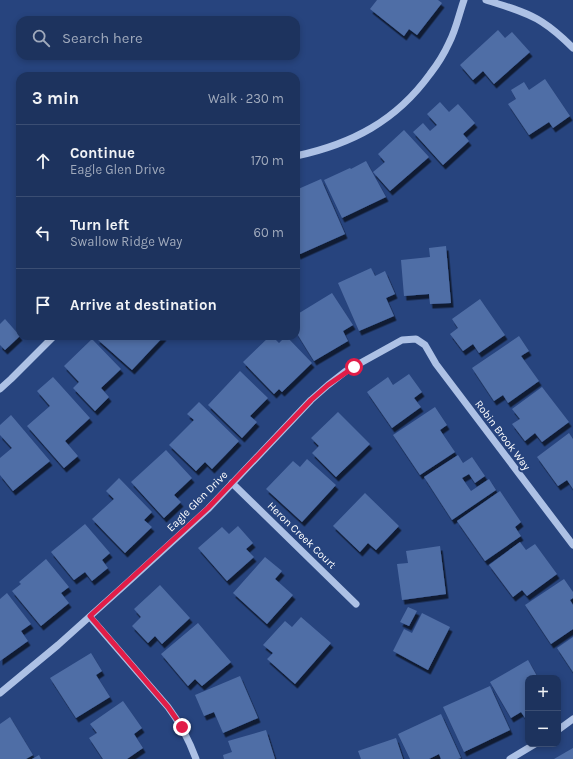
<!DOCTYPE html>
<meta charset="utf-8">
<style>
body{margin:0;font-family:Karla,sans-serif;background:#2a3f67;color:#f1f3f6}
.controls{position:absolute;right:12px;bottom:12px;display:grid;overflow:hidden;border-radius:8px;box-shadow:0 2px 6px #0003}
.controls button{width:36px;height:36px;display:grid;place-items:center;padding:0;border:0;border-bottom:1px solid #3b4e73;background:#1d335e;color:#f1f3f6;font:20px sans-serif}
.stop{position:absolute;width:12px;height:12px;margin:-9px;border:3px solid #e11d48;border-radius:50%;background:#fff}
.stop.end{background:#e11d48;border-color:#fff;box-shadow:0 1px 4px #0008}
.list{margin:0;padding:0;list-style:none}
h2{display:flex;justify-content:space-between;align-items:center;height:52px;margin:0;padding:0 16px;font-size:17px}
h2 small{font-size:13px;font-weight:400;color:#a0aabc}
.list li{display:grid;grid-template-columns:26px 1fr auto;gap:12px;align-items:center;box-sizing:border-box;height:72px;padding:0 16px;border-top:1px solid #3b4e73}
.list b{display:block;font-size:15px;white-space:nowrap}
.list p{margin:0;font-size:13px;white-space:nowrap;color:#a0aabc}
.list em{font-size:13px;font-style:normal;color:#a0aabc}
.icon{flex:none;width:22px;height:22px;fill:none;stroke:currentColor;stroke-width:2;stroke-linecap:round;stroke-linejoin:round}
.map{position:relative;flex:none;width:573px;height:759px;overflow:hidden}
.search{position:absolute;background:#1d335e;box-shadow:0 2px 6px #0003;left:16px;top:16px;width:284px;height:44px;display:flex;align-items:center;gap:10px;box-sizing:border-box;padding:0 14px;border-radius:12px;color:#a0aabc;font-size:15px}
.panel{position:absolute;background:#1d335e;box-shadow:0 2px 6px #0003;left:16px;top:72px;width:284px;height:268px;border-radius:12px}
.map>svg:first-child{display:block}
.building{fill:#506ea6;filter:url(#shadow)}
.lines{fill:none;stroke-linecap:round;stroke-linejoin:round}
.minor{stroke:#adc1e5;stroke-width:7}
.route{stroke:#e11d48;stroke-width:5}
.labels{text-anchor:middle;stroke-width:4;stroke-linejoin:round;paint-order:stroke}
.street-label{font-size:11px;fill:#fff;stroke:#27447e}
</style>
<div class="map">
<svg width="573" height="759" viewBox="0 0 573 759">
<defs>
<filter id="shadow"><feDropShadow dx="2.5" dy="4.5" stdDeviation="0" flood-color="#0009"/></filter>
</defs>
<rect width="100%" height="100%" fill="#27447e"/>
<g class="building">
<polygon points="377,0 438,0 442,3 417,35 409,29 404,36 370,9"/>
<polygon points="498,30 505,38 512,32 530,52 494,84 483,71 473,80 460,65"/>
<polygon points="545,79 570,116 553,128 549,122 529,135 508,104 516,99 511,90 524,82 529,90"/>
<polygon points="440,102 449,112 458,104 475,123 463,134 469,141 443,165 413,132 423,123 430,131 437,125 427,114"/>
<polygon points="404,130 429,157 390,191 373,172 385,162 378,154"/>
<polygon points="366,161 386,197 342,218 324,180 350,168 351,169"/>
<polygon points="321,179 345,234 298,255 296,249 296,199 297,198 296,196 296,190"/>
<polygon points="446,246 451,303 430,304 429,294 404,296 401,260 430,257 429,248"/>
<polygon points="371,268 375,276 385,271 395,294 386,298 394,316 359,331 338,283"/>
<polygon points="332,293 353,325 343,331 348,341 314,361 296,332 296,315"/>
<polygon points="480,299 505,335 479,353 473,344 463,351 450,334 458,328 452,319"/>
<polygon points="5,319 20,336 5,350 0,345 0,324"/>
<polygon points="100,336 164,336 132,370 97,339"/>
<polygon points="270,336 272,336 279,343 286,336 312,363 282,392 279,389 274,394 243,362"/>
<polygon points="519,336 529,351 521,356 539,381 508,403 503,395 494,401 472,368"/>
<polygon points="92,339 121,369 101,388 109,397 95,411 73,388 79,382 64,366"/>
<polygon points="240,371 268,398 250,416 257,422 242,438 208,405"/>
<polygon points="409,374 422,392 414,398 421,407 392,428 367,392 388,377 393,385"/>
<polygon points="53,377 90,418 65,441 78,456 64,468 27,426 50,406 37,391"/>
<polygon points="542,387 569,422 542,442 535,433 525,441 512,424 520,419 512,409"/>
<polygon points="199,402 239,441 212,469 205,462 196,471 169,445 194,420 187,414"/>
<polygon points="435,407 447,425 440,430 455,452 420,475 393,435"/>
<polygon points="338,412 370,444 336,477 312,453 319,446 311,438"/>
<polygon points="11,415 50,461 13,491 0,475 0,458 12,448 0,435 0,425"/>
<polygon points="569,433 573,439 573,489 567,480 558,486 537,457"/>
<polygon points="166,450 192,478 174,495 181,502 164,518 131,482"/>
<polygon points="458,455 463,463 472,457 485,476 475,483 469,474 462,478 471,491 489,479 496,490 452,520 424,477"/>
<polygon points="307,459 336,485 302,522 266,489 293,461 300,467"/>
<polygon points="119,478 152,512 144,520 152,527 125,553 92,519 114,499 106,491"/>
<polygon points="500,491 521,522 515,527 521,536 485,561 457,521"/>
<polygon points="365,493 399,526 376,550 368,543 360,552 333,526"/>
<polygon points="85,524 110,553 102,560 108,568 92,581 85,572 74,580 51,552"/>
<polygon points="238,526 253,543 246,549 254,557 227,581 198,548 222,527 229,534"/>
<polygon points="520,542 526,550 535,544 557,574 527,596 522,590 513,597 489,565"/>
<polygon points="440,546 446,594 402,600 397,564 408,563 406,551"/>
<polygon points="265,557 282,571 275,579 293,595 267,624 233,593"/>
<polygon points="46,559 69,587 61,593 69,603 41,626 12,591 21,584 19,582"/>
<polygon points="564,579 573,592 573,598 570,600 573,605 573,629 551,644 525,605"/>
<polygon points="160,585 190,618 162,644 155,636 148,643 132,626 141,617 134,609"/>
<polygon points="7,593 31,624 21,631 28,641 0,661 0,599"/>
<polygon points="408,607 417,611 409,626 400,622"/>
<polygon points="422,613 450,627 428,670 393,651 404,629 412,633"/>
<polygon points="301,617 331,643 295,684 267,659 273,653 263,645 285,621 292,627"/>
<polygon points="198,623 231,662 202,686 195,679 188,686 161,654"/>
<polygon points="573,637 573,672 557,648"/>
<polygon points="91,653 102,671 96,675 110,697 76,718 50,678"/>
<polygon points="528,660 538,678 528,678 528,717 525,718 521,712 511,718 490,682"/>
<polygon points="240,676 258,718 223,733 214,712 204,716 195,695"/>
<polygon points="490,686 510,730 464,752 443,707"/>
<polygon points="123,701 142,728 134,734 143,748 127,759 103,759 89,738 97,733 90,724"/>
<polygon points="441,714 461,758 458,759 441,759 439,754 429,759 410,759 398,734"/>
<polygon points="10,717 33,755 26,759 0,759 0,724"/>
<polygon points="266,730 275,759 224,759 223,755 232,752 228,741"/>
<polygon points="396,738 403,759 361,759 358,751"/>
<polygon points="573,748 573,759 554,759"/>
<polygon points="39,755 41,759 32,759"/>
</g>
<g class="lines">
<g class="minor">
<path d="M486 0C504 6 525 11 542 22 553 29 563 38 573 48"/>
<path d="M296 156C352 144 396 121 430 74 437 65 444 54 449 43 456 30 459 14 464 0"/>
<polyline points="0,389 11,379 54,336"/>
<polyline points="232,483 356,604"/>
<path d="M90 617 168 707C180 723 189 740 196 759"/>
<polyline points="0,693 58,645 127,583 208,509 311,400 328,385 346,371 402,340 416,339 425,345 436,364 573,545"/>
<polyline points="558,730 573,719"/>
<polyline points="510,759 535,744"/>
</g>
</g>
<g class="lines">
<polyline class="route" points="182,727 168,707 90,616 208,508 311,400 328,385 354,367"/>
</g>
<g class="labels">
<g class="street-label">
<text transform="translate(503 435) rotate(53)" y="4">Robin Brook Way</text>
<text transform="translate(197 501) rotate(-45)" y="4">Eagle Glen Drive</text>
<text transform="translate(302 535) rotate(44)" y="4">Heron Creek Court</text>
</g>
</g>
</svg>
<div class="controls">
<button>+</button>
<button>−</button>
</div>
<div class="stop" style="left:354px;top:367px"></div>
<div class="stop end" style="left:182px;top:727px"></div>
<div class="search"><svg class="icon" aria-label="search" viewBox="0 0 24 24"><circle cx="10" cy="10" r="6"/><path d="M15 15l6 6"/></svg>Search here</div>
<section class="panel">
<h2>3 min<small>Walk · 230 m</small></h2>
<ul class="list">
<li><svg class="icon" aria-label="ahead" viewBox="0 0 24 24"><path d="M12 20V5M6 11l6-6 6 6"/></svg><div><b>Continue</b><p>Eagle Glen Drive</p></div><em>170 m</em></li>
<li><svg class="icon" aria-label="left" viewBox="0 0 24 24"><path d="M17 20v-9H6M10 6l-5 5 5 5"/></svg><div><b>Turn left</b><p>Swallow Ridge Way</p></div><em>60 m</em></li>
<li><svg class="icon" aria-label="arrive" viewBox="0 0 24 24"><path d="M6 21V4h12l-3 4 3 4H6"/></svg><div><b>Arrive at destination</b></div></li>
</ul>
</section>
</div>
